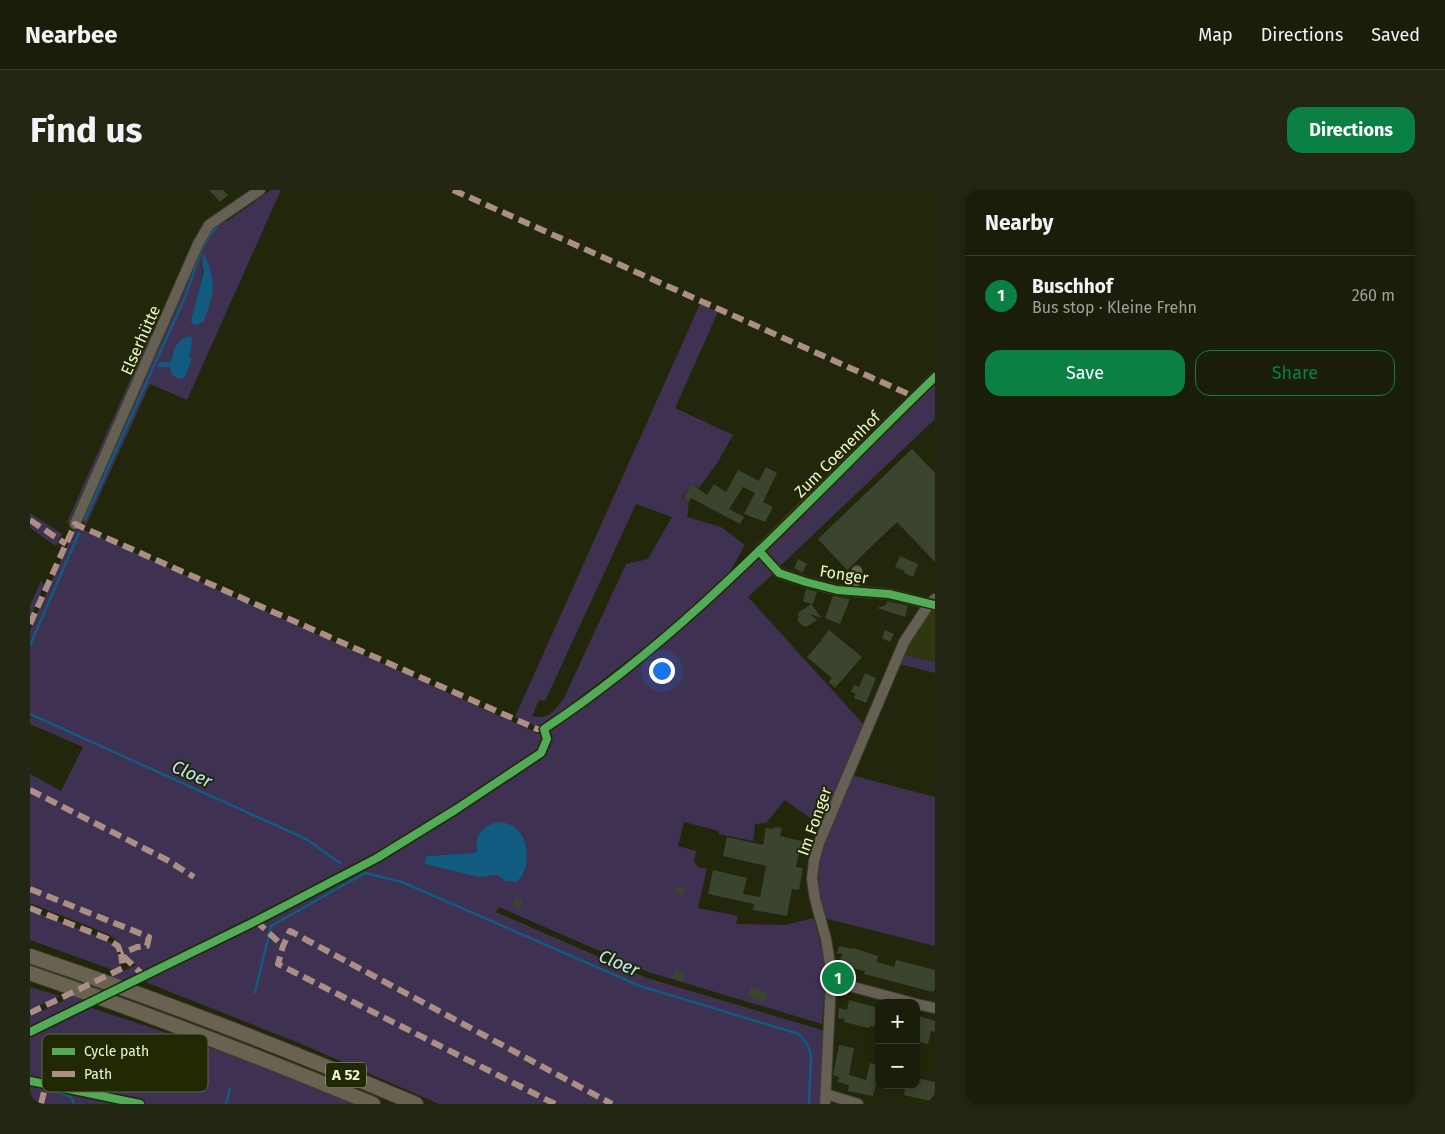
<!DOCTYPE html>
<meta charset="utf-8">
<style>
body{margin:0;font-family:"Fira Sans",sans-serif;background:#232612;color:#f1f3f6}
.controls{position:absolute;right:15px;bottom:15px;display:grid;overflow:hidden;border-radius:10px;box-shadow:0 2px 8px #0003}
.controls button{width:45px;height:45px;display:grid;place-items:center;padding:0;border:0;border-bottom:1px solid #383b2a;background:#1a1d09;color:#f1f3f6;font:25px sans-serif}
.you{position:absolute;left:631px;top:480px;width:18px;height:18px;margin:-12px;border:4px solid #fff;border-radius:50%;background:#1a73e8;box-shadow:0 0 0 8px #1a73e833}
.badge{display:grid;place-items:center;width:32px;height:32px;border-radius:50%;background:#0b8043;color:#fff;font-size:16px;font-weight:700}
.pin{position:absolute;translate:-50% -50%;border:2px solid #fff;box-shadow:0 1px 5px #0006}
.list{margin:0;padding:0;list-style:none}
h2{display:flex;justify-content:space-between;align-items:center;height:65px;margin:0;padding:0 20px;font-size:21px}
h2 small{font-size:16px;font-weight:400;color:#9fa29c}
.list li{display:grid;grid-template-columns:32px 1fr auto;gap:15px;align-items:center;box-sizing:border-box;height:80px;padding:0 20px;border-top:1px solid #383b2a}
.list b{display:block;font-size:19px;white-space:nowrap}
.list p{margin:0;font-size:16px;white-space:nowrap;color:#9fa29c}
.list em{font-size:16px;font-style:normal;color:#9fa29c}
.actions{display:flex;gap:10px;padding:15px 20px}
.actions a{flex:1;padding:11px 0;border:1px solid #0b8043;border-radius:15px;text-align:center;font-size:18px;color:#0b8043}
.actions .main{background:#0b8043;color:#fff}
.map{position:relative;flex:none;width:905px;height:914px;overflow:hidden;border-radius:15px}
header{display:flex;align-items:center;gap:30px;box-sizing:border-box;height:70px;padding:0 25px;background:#1a1d09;border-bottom:1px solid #383b2a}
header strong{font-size:24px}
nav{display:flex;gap:28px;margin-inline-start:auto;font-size:18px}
.intro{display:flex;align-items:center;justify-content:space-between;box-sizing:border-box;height:120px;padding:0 30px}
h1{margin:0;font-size:35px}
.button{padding:12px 22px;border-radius:15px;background:#0b8043;color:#fff;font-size:18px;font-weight:700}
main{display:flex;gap:30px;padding:0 30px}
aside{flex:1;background:#1a1d09;border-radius:15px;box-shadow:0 2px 8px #0003}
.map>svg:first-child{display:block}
.built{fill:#2e370f}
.green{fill:#3f3152;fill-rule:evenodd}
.water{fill:#115a80}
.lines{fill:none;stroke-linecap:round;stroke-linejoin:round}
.stream{stroke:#115a80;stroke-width:2.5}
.building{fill:#3a442e}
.minor-casing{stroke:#3d412b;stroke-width:12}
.highway-casing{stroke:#3d412b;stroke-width:16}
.minor{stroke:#665f54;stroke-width:10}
.highway{stroke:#696251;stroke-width:14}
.quiet{stroke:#ac8f84;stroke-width:6;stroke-dasharray:12 6;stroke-linecap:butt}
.cycleway-casing{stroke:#212804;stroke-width:11}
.cycleway{stroke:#51ab58;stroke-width:8}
.labels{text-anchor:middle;stroke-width:4;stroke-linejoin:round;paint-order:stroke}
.shield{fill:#212804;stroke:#afb896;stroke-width:1}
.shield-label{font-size:15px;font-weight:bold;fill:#ecf6d4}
.street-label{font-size:16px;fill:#ecf6d4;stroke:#212804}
.water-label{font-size:18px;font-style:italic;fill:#bfe3fe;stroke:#212804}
.key{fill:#212804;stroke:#5e6642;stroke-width:1}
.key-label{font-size:14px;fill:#ecf6d4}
</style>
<header>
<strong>Nearbee</strong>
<nav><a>Map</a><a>Directions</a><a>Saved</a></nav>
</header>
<div class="intro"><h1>Find us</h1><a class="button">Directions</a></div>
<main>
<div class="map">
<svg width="905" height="914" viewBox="0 0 905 914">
<rect width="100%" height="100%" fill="#22270c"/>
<polygon class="built" points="901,421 905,421 905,472 874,465 880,449"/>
<g class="green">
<path d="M241 0H251L157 210 120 194 56 335 51 329C84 254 116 180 151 106 163 80 169 54 188 32H196ZM173 75 181 114 161 130 170 98ZM161 160 158 167 141 182V177L128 176 141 172V164Z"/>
<polygon points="199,13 181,29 42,330 36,334 121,143 124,145 173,37 183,26"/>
<path d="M670 114 688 122 645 218 703 245 689 270 669 298 662 294 652 308 659 312 657 327 691 337 715 355 698 385 680 402 623 451 518 532 505 536 485 527ZM606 314 642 327 618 369 596 374 534 508C525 520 519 530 502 526L509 510 515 511Z"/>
<polygon points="905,192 905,229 749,377 734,363"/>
<polygon points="0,323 32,344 26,356 0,338"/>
<path d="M44 340H54L512 545C588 490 659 431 727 367L744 383 718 407 834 535 791 636 755 610 736 633 725 634 723 651 689 644V641L654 632 648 656 666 661 664 671 668 677 677 679 668 718 708 726 706 734 755 735 784 728 794 769 795 794 792 834 618 782 469 717 466 722 617 788 792 840 795 844 792 914H409L269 853 105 788 0 840V827L106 775 96 767 89 752 78 744 0 713V584L31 601 53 557 0 534V440ZM496 655 497 671 475 691 467 685C440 690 421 677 397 666L441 663 447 660 445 656Z"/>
<polygon points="11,391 14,395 0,428 0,415"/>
<polygon points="874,465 905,472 905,483 869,474"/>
<path d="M821 585 905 607V756L794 728C778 671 800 637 821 585Z"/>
<polygon points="0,720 75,749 85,756 92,772 90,776 83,780 0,750"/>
<polygon points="0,797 30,806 0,820"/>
<path d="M58 817C149 846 239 877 328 914H0V845Z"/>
</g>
<g class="water">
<path d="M174 64C187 93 185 102 174 131L167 135 162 134 161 130C165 114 170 99 173 83 174 76 171 70 174 64Z"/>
<path d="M160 146 162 148 161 160 159 167 162 169 155 187 152 189C144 187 141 185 140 177H127L130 172H141C142 160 147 149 160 146Z"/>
<path d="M467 632C476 632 486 636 491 644 500 657 499 683 486 692L475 691 467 685 449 687 395 674V669L397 666 441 663 447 661C443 646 454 636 467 632Z"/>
</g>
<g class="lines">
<g class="stream">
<path d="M55 329C88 255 121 181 155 107 165 83 169 54 188 36"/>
<polyline points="0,455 49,343"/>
<polyline points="0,524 276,649 310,673"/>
<polyline points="225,802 241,736 335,683 372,692 610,796 769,844 779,857 781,866 779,914"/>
<polyline points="0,894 11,897"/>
<polyline points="23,900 41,907 44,914"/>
<polyline points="196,914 200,899"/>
</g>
</g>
<g class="building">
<polygon points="179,0 193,0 198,5 190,12"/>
<polygon points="882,259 905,283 905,372 867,332 817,380 788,349"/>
<polygon points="736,277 747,283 733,312 743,317 735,332 714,324 725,303 713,297 699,319 714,327 710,334 661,308 659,312 653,308 662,294 677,305 684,294 696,302 708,280 729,291"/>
<polygon points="870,366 888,374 883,387 874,383 875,381 865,377"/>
<polygon points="768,369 777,374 772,383 764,378"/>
<polygon points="776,399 787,402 783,414 781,414 792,428 780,424 787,430 776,437 772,435 767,430 769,427 767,426 769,424 768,423 781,414 773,411"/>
<polygon points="803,406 820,409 810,434 795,428"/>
<polygon points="857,411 878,416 875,427 847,418 856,415"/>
<polygon points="799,440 832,467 805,498 799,492 802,488 777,467 790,452 792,452 791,450"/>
<polygon points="855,440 864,444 860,452 852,448"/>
<polygon points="835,483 846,488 836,513 824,508 826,504 821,502 824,495 829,497"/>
<polygon points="744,637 752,638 750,646 772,651 766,677 773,678 769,700 762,699 757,726 723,720 724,714 678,704 683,680 717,688 713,704 730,707 736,676 693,666 697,647 733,655 736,638 744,639"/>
<polygon points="646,696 654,698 653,705 645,703"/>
<polygon points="485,708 493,711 490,719 482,715"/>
<polygon points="809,756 822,759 823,758 848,766 847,772 864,777 866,770 905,780 905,799 903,802 834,784 835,781 809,775 812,764 807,763"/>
<polygon points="645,780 655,783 653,791 642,788"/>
<polygon points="721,797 737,802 735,812 718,807"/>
<polygon points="819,810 849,818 849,837 840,836 839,838 814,832 815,829 808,828 809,818 817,820"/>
<polygon points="886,825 905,831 905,842 901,841 898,854 886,851"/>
<polygon points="809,855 824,858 819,885 836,890 840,873 849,875 849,891 847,890 843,906 818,901 819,895 808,892 809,887 803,885"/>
<polygon points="886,888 905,892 905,912 874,905 876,895 886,895"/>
</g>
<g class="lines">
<g class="minor-casing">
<g id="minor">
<polyline points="45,334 168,54 179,35 230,0"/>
<polyline points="822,401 827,381"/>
<polyline points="904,415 859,404 807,400 776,392 749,383 729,361 905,187"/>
<polyline points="801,791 883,813"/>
<polyline points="886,814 905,818"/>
<polyline points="796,904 828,914"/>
<polyline points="795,914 801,791 800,774 796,749 785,709 782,689 784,671 789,653 874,452 899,414 905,409"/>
</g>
</g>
<g class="highway-casing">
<g id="highway">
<path d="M0 766C131 810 259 860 386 914"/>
<path d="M0 783C116 823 230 867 343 914"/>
</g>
</g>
<use href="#minor" class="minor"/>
<use href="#highway" class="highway"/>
<g class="quiet">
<polyline points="423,0 885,207"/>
<polyline points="0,330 36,354"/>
<polyline points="0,434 45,334 507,539 514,539 517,537"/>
<polyline points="0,600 137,670 164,687"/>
<polyline points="0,699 119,747 117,756 107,757 91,764"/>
<polyline points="0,718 78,749 88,756 91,764 114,786"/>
<polyline points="226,731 253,756"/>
<polyline points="0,823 93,778 91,764"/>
<polyline points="11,914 16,894"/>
<polyline points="525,914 248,774 253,756 260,741 582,914"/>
</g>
<g class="cycleway-casing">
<g id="cycleway">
<polyline points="729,361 749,383 776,392 807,400 859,404 905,415"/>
<path d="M0 842 226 731 347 668 425 620 511 563 517 549 514 539C661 442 779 309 905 187"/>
<polyline points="0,891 110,914"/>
</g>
</g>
<use href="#cycleway" class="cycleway"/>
</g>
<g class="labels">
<rect class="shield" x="296" y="872.5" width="40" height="25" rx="4"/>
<g class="shield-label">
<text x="316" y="890">A 52</text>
</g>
<g class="street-label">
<text transform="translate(110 150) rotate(-66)" y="6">Elserhütte</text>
<text transform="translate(807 264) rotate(-45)" y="6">Zum Coenenhof</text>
<text transform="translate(814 384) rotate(9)" y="6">Fonger</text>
<text transform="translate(784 631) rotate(-70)" y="6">Im Fonger</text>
</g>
<g class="water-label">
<text transform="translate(162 584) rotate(24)" y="6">Cloer</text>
<text transform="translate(589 773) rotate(23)" y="6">Cloer</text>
</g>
</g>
<rect x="12" y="844" width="166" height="58" rx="8" class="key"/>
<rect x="22" y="858" width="23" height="7" fill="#51ab58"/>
<rect x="22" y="881" width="23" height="6" fill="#ac8f84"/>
<g class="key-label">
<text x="54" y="866">Cycle path</text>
<text x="54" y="889">Path</text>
</g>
</svg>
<div class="controls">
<button>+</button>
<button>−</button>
</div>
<div class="you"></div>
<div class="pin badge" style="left:808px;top:788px">1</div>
</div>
<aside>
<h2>Nearby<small></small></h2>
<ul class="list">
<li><span class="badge">1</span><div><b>Buschhof</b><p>Bus stop · Kleine Frehn</p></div><em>260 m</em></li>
</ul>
<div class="actions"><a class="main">Save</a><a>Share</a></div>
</aside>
</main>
